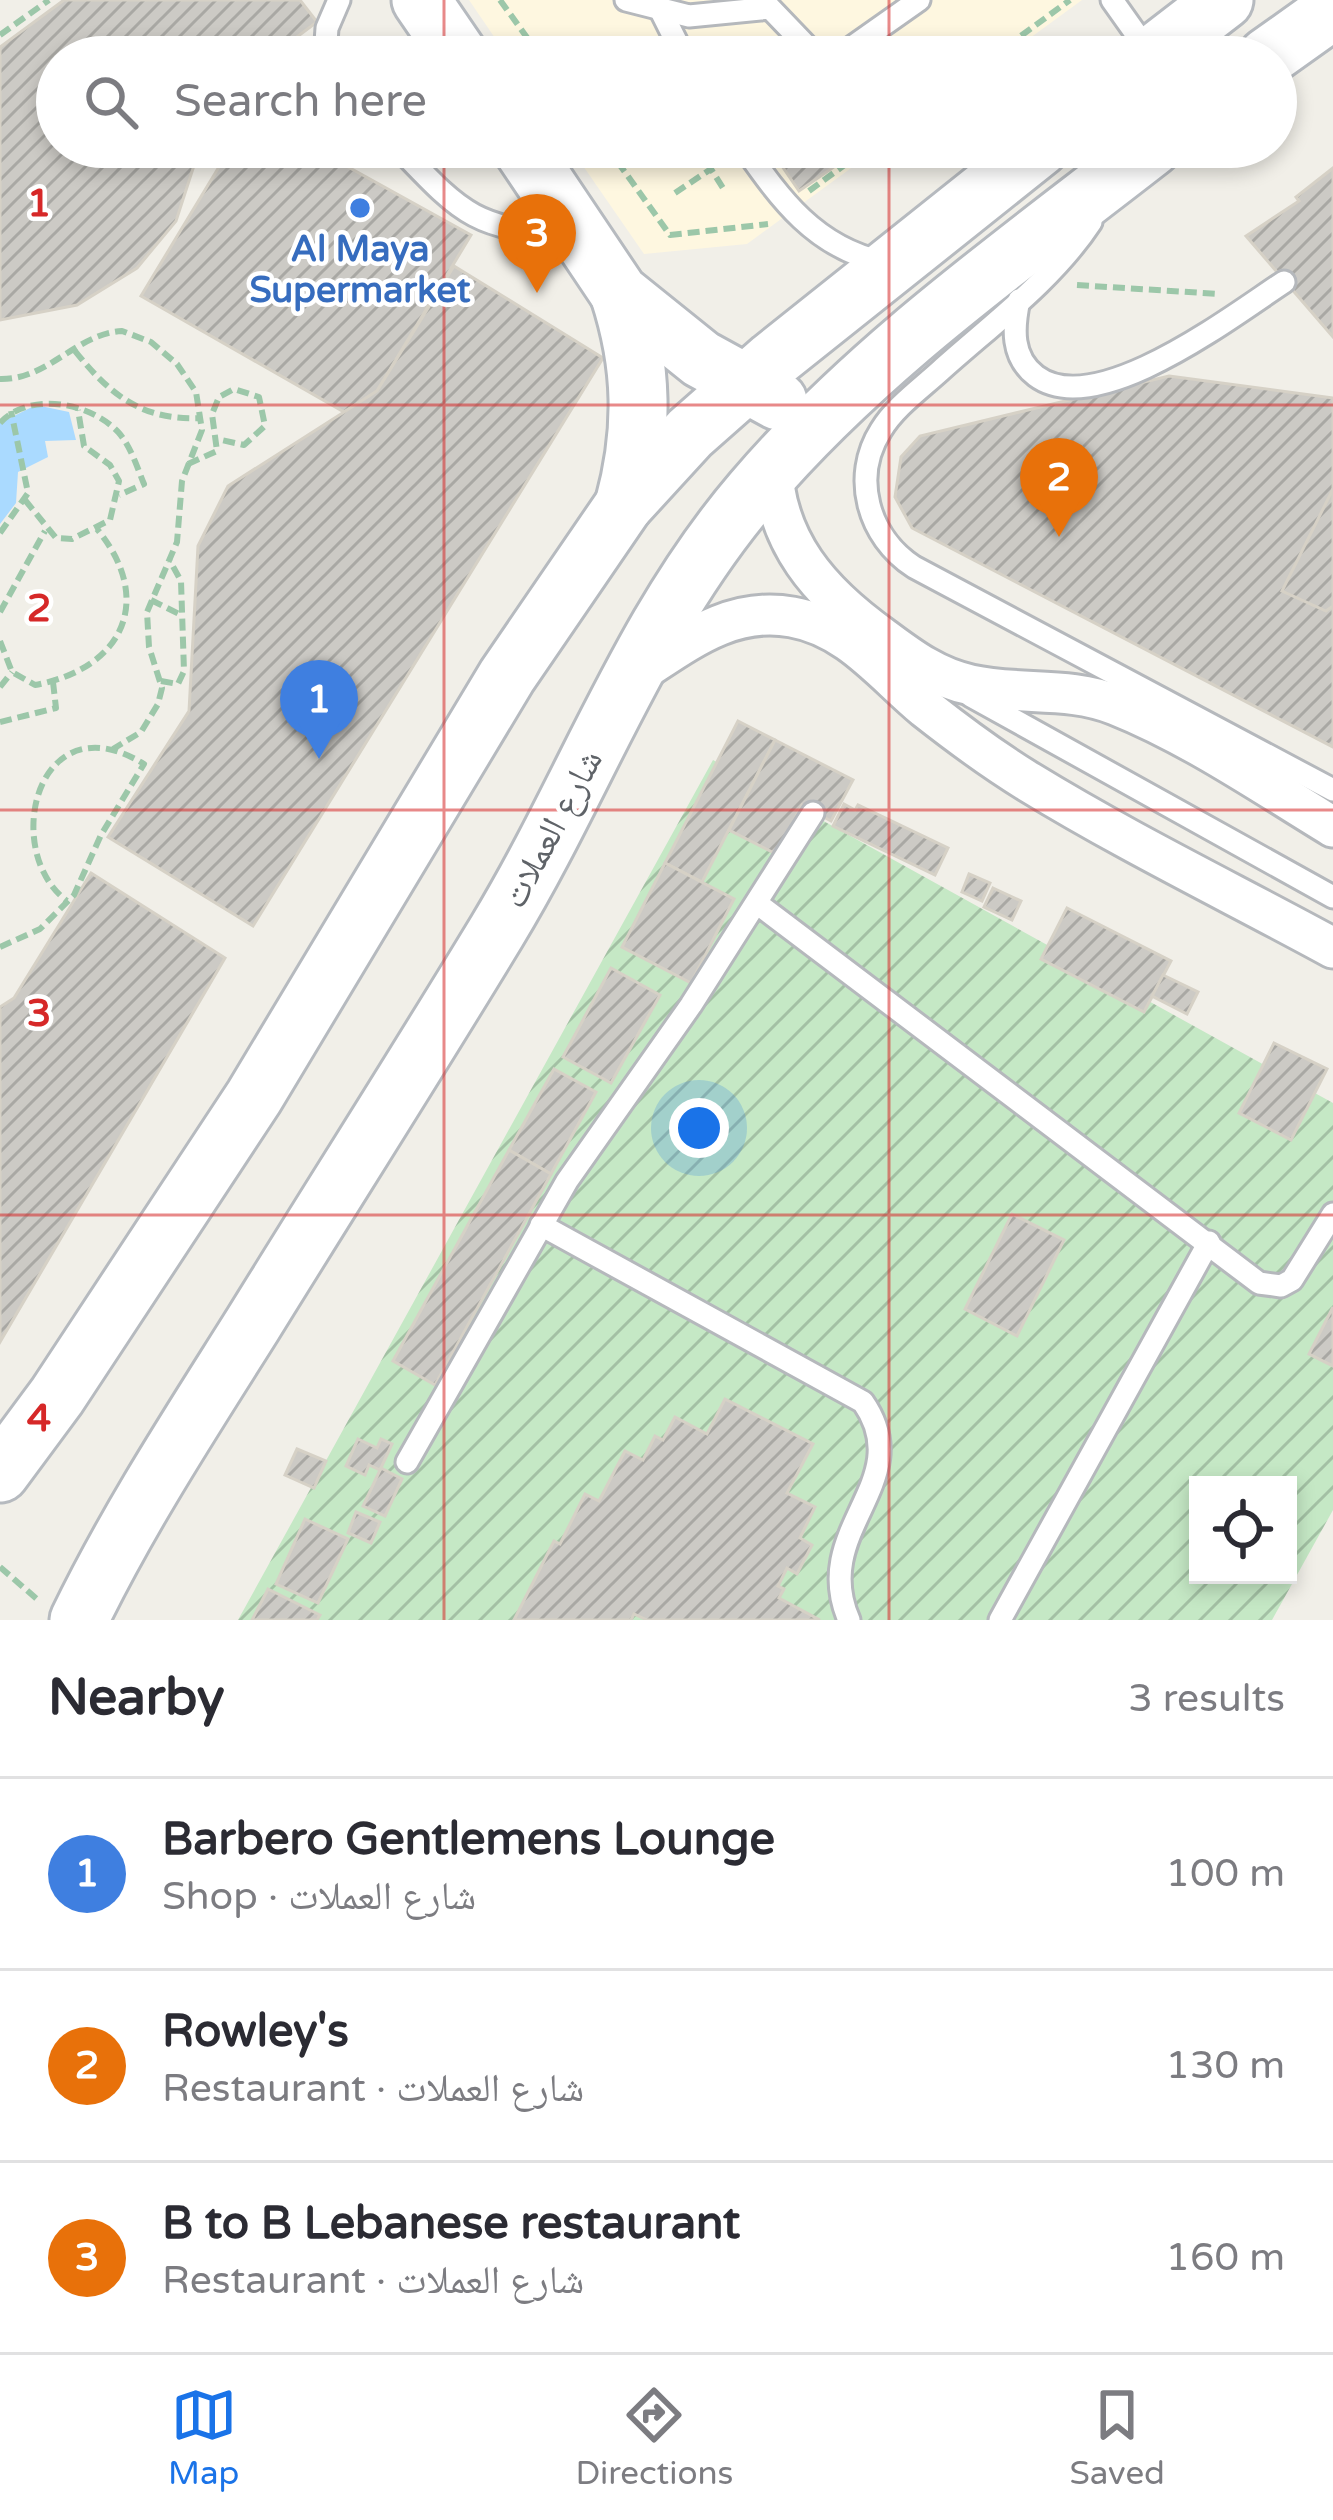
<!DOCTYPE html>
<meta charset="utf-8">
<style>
body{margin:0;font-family:"Varela Round","Noto Naskh Arabic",sans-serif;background:#f7f7f7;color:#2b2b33}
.controls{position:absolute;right:36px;bottom:36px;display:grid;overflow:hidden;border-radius:0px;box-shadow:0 6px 18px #0003}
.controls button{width:108px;height:108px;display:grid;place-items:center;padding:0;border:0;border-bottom:3px solid #e1e1e2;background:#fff;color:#2b2b33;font:60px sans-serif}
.you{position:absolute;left:699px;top:1128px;width:42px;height:42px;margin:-30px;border:9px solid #fff;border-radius:50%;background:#1a73e8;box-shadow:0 0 0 18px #1a73e833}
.badge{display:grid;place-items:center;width:78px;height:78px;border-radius:50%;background:#1a73e8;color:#fff;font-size:39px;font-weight:700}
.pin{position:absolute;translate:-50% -99px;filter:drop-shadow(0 3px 6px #0008)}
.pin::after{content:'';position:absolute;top:63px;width:42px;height:36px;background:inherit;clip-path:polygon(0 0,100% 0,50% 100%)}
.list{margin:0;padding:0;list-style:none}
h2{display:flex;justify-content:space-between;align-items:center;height:156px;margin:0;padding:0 48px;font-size:51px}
h2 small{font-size:39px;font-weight:400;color:#7c7c81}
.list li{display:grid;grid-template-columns:78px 1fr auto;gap:36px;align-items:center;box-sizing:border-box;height:192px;padding:0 48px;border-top:3px solid #e1e1e2}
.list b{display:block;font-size:45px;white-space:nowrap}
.list p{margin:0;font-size:39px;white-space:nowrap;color:#7c7c81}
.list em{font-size:39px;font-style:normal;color:#7c7c81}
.icon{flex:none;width:66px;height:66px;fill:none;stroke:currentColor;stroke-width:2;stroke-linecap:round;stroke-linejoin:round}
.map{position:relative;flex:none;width:1333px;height:1620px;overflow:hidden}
.search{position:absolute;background:#fff;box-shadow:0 6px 18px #0003;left:36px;right:36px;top:36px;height:132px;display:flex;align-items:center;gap:30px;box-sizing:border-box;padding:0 42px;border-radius:66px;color:#7c7c81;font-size:45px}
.sheet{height:732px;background:#fff}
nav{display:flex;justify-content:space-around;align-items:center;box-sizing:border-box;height:168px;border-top:3px solid #e1e1e2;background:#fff;font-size:33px;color:#7c7c81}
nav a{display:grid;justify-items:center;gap:6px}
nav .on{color:#1a73e8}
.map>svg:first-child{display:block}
.commercial{fill:#fef7e0}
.garden{fill:url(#garden-furrows);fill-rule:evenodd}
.water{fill:#aadaff}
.building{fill:url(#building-hatch);stroke:#d6d1c6;stroke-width:3}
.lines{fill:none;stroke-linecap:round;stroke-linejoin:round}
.lane-casing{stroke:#b5b8bc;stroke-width:27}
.street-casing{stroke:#b5b8bc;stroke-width:45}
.secondary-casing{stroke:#b6babf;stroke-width:63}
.path{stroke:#9cc7a9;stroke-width:6;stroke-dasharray:12 6;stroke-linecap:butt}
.lane{stroke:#fff;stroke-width:21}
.street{stroke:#fff;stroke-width:39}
.secondary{stroke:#fff;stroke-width:57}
.grid{fill:none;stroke:#d62828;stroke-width:3;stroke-opacity:0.55}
.shop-dot{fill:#3f7fe0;stroke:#fff;stroke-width:4.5}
.labels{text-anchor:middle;stroke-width:9;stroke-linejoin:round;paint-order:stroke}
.shop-label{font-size:36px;font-weight:bold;fill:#366cbe;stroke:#fff}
.street-label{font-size:36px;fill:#5f6368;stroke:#fff}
.grid-label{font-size:39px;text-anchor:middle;font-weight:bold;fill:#d62828;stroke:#fff;stroke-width:9;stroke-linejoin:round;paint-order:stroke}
</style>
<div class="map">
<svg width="1333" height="1620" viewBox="0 0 1333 1620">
<defs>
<pattern id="garden-furrows" width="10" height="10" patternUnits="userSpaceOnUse" patternTransform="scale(3)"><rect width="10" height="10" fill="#c5e8c5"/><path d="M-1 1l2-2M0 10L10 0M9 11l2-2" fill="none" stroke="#a3c0a4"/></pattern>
<pattern id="building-hatch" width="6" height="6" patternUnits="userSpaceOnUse" patternTransform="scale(3)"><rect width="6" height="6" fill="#cccac5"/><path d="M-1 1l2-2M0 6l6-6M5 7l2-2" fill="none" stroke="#a9a8a4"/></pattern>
</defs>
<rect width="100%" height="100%" fill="#f1efe8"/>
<g class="commercial">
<polygon points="469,0 1082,0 1004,57 508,57"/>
<polygon points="570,147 880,147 747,244 644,254"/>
</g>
<path class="garden" d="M713 760 1333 1103V1510L1272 1620H238ZM1198 1485H1288V1575H1198Z"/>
<polygon class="water" points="36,405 69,412 76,440 45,441 48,457 18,472 16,503 0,524 0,423"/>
<g class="building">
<polygon points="64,0 300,0 317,22 270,57 57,57 57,147 200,147 176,221 137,268 77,305 0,320 0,47"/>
<polygon points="749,44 758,57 731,57"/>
<polygon points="231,147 312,147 471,235 377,391 344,412 141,296"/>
<polygon points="769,147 851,147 854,153 799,191"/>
<polygon points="1333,168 1333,337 1246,236 1299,201 1296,197"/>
<polygon points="454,266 603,358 253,926 108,837 189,711 198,546 228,486 377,391"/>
<polygon points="1169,376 1333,398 1333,747 912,528 895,497 901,457 920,436"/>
<polygon points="1333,489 1333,606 1326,611 1282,591"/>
<polygon points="738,721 775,740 702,882 665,863"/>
<polygon points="775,740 853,780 831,821 802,805 776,854 729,830"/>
<polygon points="844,804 855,810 858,805 948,848 935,875 833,826"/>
<polygon points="665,863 734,899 691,983 622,947"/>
<polygon points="91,873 225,958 0,1342 0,1007 14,998"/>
<polygon points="969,874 990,883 982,901 962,892"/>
<polygon points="993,888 1021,901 1012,920 984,907"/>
<polygon points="1067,908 1171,961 1144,1012 1041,959"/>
<polygon points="611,968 660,995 611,1083 563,1057"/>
<polygon points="1163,975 1198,992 1187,1014 1152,996"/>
<polygon points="1274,1043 1327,1069 1291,1140 1239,1113"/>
<polygon points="554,1069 596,1092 551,1174 509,1150"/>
<polygon points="509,1150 551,1174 435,1385 393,1361"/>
<polygon points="1012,1214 1064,1240 1017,1336 965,1309"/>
<polygon points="1333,1307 1333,1366 1309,1354"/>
<polygon points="725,1399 813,1444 787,1493 815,1507 800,1538 812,1545 797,1574 787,1568 778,1586 784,1589 779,1598 820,1620 647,1620 634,1614 631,1620 514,1620 554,1541 560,1544 585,1494 599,1501 625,1451 643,1460 655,1436 663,1440 675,1417 707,1434"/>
<polygon points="358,1439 377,1448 381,1439 392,1444 380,1470 369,1465 365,1475 346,1466"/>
<polygon points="297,1449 326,1461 314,1488 285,1475"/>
<polygon points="381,1468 402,1479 385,1516 363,1506"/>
<polygon points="356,1512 380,1522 371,1543 348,1533"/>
<polygon points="305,1519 348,1539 318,1603 276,1584"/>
<polygon points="268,1589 320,1615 317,1620 252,1620"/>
</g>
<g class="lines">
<g class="lane-casing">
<g id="lane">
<polyline points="626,0 689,16 770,8 817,57"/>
<polyline points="1112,0 1151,55"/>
<polyline points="662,13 684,57"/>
<polyline points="325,57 327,28 339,0"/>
<polyline points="838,57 919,0"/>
<path d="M398 147C463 215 474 229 571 235"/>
<path d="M744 147C781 200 815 247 882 262"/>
<path d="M1091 222C1053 280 991 325 940 371 919 390 895 407 881 430 851 477 868 537 914 567L1333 790"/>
<path d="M1019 300C1013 328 1011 357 1036 376 1096 421 1232 316 1284 282"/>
<polyline points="971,696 1333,897"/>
<polyline points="758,904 1259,1283 1281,1286 1292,1280 1333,1214"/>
<path d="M541 1225 863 1402C919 1482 809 1529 849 1620"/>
<polyline points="407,1462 567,1181 691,1005 813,813"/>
<polyline points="1000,1620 1209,1242"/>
</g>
</g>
<g class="street-casing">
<g id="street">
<path d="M772 459C773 541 820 593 883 638 911 659 937 678 971 685 1021 696 1068 686 1116 705 1191 735 1264 785 1333 827"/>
<path d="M643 670C689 640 733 606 792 617 849 627 883 673 925 708 958 734 993 760 1029 782 1127 842 1232 893 1333 948"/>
</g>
</g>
<g class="secondary-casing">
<g id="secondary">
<polyline points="421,0 460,57"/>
<polyline points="1150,57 1224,0"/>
<polyline points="1267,57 1333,10"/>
<polyline points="521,147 619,293 701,359 778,401"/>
<path d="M619 293C643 366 644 432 624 505"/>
<polyline points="0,1473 57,1396 254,1097 507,676 624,505 690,433 773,360 1040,147"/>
<path d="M79 1620C129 1517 192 1421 253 1324 334 1193 417 1063 497 931 586 784 640 624 753 492 866 359 1015 254 1152 147"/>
</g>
</g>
<g class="path">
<polyline points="500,0 541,57"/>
<polyline points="0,35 49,0"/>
<polyline points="992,57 1070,0"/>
<polyline points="607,147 670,235 768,224"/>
<polyline points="697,147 723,188"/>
<polyline points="809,191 869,147"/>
<polyline points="675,193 711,169"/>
<polyline points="1077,285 1219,294"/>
<path d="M75 351C111 396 143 421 202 418"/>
<path d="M0 379C49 380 75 334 122 331L151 342 177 364 196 392 202 430 182 481 177 542 147 612 149 647 162 688 158 704 141 732 113 749"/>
<path d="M0 423C29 391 91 402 119 433 131 447 137 467 144 484L119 495"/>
<polyline points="188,464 217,451 212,414 219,397 234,389 259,397 265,426 244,445 217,439"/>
<polyline points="25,500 56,538 72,539 110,520 119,481 110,465 84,446 78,410"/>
<polyline points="0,533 28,493 11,411"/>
<polyline points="151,600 179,614"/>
<polyline points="0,612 45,531"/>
<path d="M0 641 12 672 35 685C122 669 156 601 97 529"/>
<polyline points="161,681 178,684 184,671 181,581 170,561"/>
<polyline points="0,687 12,672"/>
<polyline points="0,722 56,708 53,682"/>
<path d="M0 947 40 929 74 895 101 835 144 764C37 698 0 851 67 901"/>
<polyline points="0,1567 38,1600"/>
</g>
<use href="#lane" class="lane"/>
<use href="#street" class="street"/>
<use href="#secondary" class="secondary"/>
</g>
<path class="grid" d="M444 0V57M889 0V57M444 147V1620M889 147V1620M0 405H1333M0 810H1333M0 1215H1333"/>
<circle class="shop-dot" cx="360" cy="208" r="12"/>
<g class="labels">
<g class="shop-label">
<text x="360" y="261">Al Maya<tspan x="360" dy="41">Supermarket</tspan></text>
</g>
<g class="street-label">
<text transform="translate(551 828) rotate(-62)" y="13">شارع العملات</text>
</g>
</g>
<g class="grid-label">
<text x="39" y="216">1</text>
<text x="39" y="621">2</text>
<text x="39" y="1026">3</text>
<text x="39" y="1431">4</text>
</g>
</svg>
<div class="controls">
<button><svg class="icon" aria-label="locate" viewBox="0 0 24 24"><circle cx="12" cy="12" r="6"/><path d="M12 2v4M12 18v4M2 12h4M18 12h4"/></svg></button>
</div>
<div class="you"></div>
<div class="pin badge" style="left:319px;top:759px;background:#3f7fe0">1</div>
<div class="pin badge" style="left:1059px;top:537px;background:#e8710a">2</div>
<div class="pin badge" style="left:537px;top:293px;background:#e8710a">3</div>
<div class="search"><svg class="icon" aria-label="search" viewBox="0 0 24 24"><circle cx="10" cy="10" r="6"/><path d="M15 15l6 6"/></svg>Search here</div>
</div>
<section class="sheet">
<h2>Nearby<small>3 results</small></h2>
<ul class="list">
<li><span class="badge" style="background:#3f7fe0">1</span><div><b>Barbero Gentlemens Lounge</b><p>Shop · شارع العملات</p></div><em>100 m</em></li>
<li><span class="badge" style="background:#e8710a">2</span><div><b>Rowley's</b><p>Restaurant · شارع العملات</p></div><em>130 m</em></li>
<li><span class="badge" style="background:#e8710a">3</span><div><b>B to B Lebanese restaurant</b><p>Restaurant · شارع العملات</p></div><em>160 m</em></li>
</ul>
</section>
<nav>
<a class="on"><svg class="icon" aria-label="map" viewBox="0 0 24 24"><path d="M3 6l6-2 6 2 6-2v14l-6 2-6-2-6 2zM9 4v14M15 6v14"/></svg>Map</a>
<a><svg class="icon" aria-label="directions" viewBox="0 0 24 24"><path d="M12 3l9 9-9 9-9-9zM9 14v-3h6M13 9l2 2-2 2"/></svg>Directions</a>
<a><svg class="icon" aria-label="saved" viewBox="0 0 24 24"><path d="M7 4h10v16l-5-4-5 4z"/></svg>Saved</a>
</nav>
